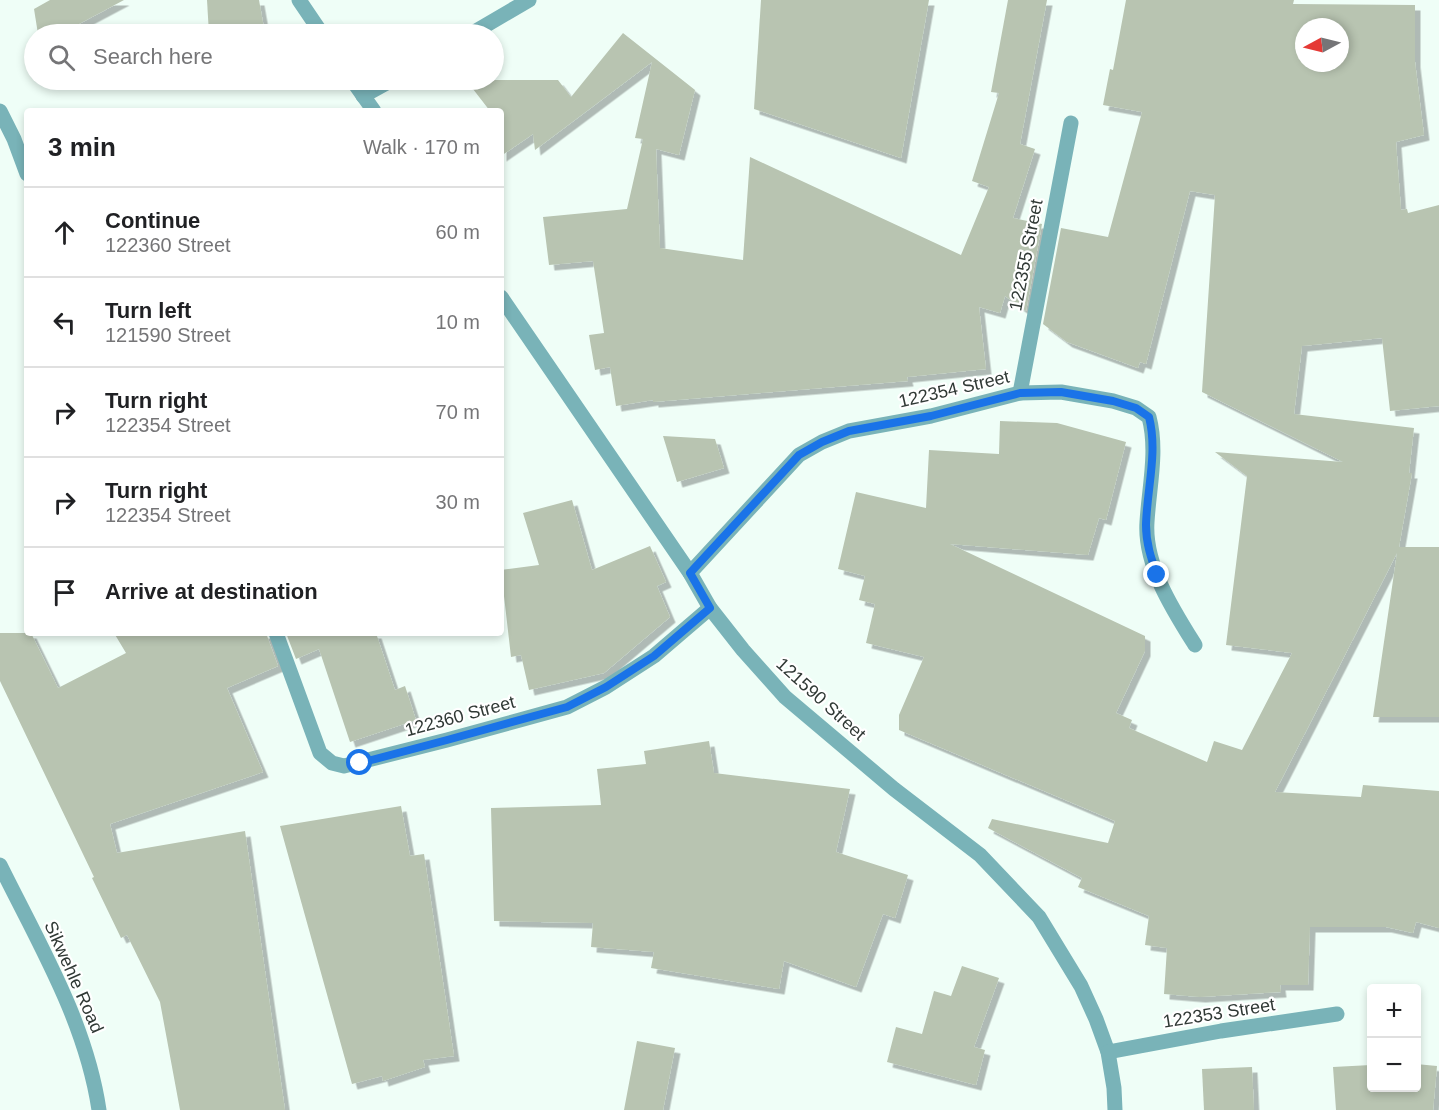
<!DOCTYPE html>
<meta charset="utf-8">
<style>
body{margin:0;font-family:Helvetica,sans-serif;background:#f2f2f2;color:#202124}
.controls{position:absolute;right:18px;bottom:18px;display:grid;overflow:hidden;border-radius:6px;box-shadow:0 3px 9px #0003}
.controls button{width:54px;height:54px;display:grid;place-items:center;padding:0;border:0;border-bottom:2px solid #e0e0e0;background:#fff;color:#202124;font:30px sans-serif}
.compass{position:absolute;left:1295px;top:18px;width:54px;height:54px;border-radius:50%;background:#fff;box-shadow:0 3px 9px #0003;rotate:263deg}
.stop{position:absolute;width:18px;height:18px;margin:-14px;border:4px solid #1a73e8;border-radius:50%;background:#fff}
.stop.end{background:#1a73e8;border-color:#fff;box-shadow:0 2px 6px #0008}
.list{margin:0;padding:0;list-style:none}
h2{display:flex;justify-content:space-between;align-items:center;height:78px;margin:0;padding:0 24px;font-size:26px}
h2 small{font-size:20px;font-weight:400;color:#757577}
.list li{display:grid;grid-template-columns:39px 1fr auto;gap:18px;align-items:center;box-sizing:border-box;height:90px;padding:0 24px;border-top:2px solid #e0e0e0}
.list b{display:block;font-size:22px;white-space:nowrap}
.list p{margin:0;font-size:20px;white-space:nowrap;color:#757577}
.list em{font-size:20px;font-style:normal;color:#757577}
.icon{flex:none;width:33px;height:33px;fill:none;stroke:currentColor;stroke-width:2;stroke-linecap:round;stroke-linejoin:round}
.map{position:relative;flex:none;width:1439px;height:1110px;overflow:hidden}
.search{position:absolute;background:#fff;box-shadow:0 3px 9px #0003;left:24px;top:24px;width:480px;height:66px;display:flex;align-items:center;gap:15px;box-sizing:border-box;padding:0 21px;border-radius:33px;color:#757577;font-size:22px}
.panel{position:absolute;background:#fff;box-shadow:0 3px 9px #0003;left:24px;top:108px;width:480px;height:528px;border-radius:6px}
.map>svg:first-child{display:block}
.building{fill:#b8c4b1;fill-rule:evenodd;filter:url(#shadow)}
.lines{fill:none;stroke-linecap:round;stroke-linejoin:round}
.street{stroke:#79b3b8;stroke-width:15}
.route{stroke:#1a73e8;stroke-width:8}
.labels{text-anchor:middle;stroke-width:4.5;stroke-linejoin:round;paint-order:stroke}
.street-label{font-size:18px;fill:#303935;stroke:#fff}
</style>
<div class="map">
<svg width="1439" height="1110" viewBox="0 0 1439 1110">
<defs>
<filter id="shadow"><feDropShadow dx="5.5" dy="5.5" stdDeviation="0" flood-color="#0004"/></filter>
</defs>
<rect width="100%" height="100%" fill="#effef7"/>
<g class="building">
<polygon points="50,0 124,0 60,34 38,34 34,9"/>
<polygon points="207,0 259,0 265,34 209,34"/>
<polygon points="761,0 929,0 901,158 754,109"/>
<polygon points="1008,0 1047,0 1020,144 1035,149 1013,218 1042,224 1026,311 1005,296 1000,313 979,307 986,369 907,377 908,381 653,402 653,400 616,406 610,367 595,370 589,335 604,333 593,261 549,265 543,217 627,209 643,139 635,138 652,62 535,150 533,134 501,156 501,111 490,111 466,80 558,80 571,97 623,33 695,90 679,155 656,149 660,248 743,260 750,157 961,255 989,187 972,181 999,93 991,92"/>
<path d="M1126 0H1294L1293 4 1415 5V62L1424 135 1396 142 1401 210 1407 209 1408 213 1439 205V406L1390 411 1382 338 1302 346 1294 414 1414 428 1409 473H1412L1399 547H1439V717H1373L1397 553 1275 792 1361 797 1363 785 1439 791V928L1416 922 1413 933 1386 927H1310L1308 985H1280L1281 992 1200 997 1164 994 1167 948 1145 945 1149 916 1078 887 1082 878 988 828 992 819 1108 843 1115 821 899 730V715L924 657 866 643 875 604 859 600 865 576 838 569 856 492 926 508 929 450 999 454 1000 421 1057 423 1126 442 1106 520 1099 518 1088 555 950 544 1145 636V651L1116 713 1132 720 1129 728 1207 762 1214 741 1242 750 1292 653 1226 645 1247 476 1215 452 1343 462 1202 392 1215 195 1190 191 1146 364 1140 362 1138 368 1067 342 1043 324 1061 228 1108 237 1142 112 1103 105 1110 69 1113 70ZM1304 27H1340V63H1304Z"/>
<polygon points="663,436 715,439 724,468 677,482"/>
<polygon points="572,500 592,570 650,546 666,582 657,586 670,617 604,673 529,690 521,655 511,657 501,570 539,565 523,513"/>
<polygon points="0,633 31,633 58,688 126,653 114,633 266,633 278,666 227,688 263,772 110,824 117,853 245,831 285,1110 180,1110 160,1002 127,935 121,938 92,878 94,877 0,681"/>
<polygon points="286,633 376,633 395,690 405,686 416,720 350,742 319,649 296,659"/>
<polygon points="709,741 714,773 850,789 836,852 908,875 895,918 883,914 856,987 784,961 779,989 651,968 654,952 591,947 593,923 494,921 491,808 601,805 597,769 646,764 644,751"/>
<polygon points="401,806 410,856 424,854 454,1056 423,1060 425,1067 383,1081 382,1076 352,1084 280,826"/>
<polygon points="962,966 999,978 974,1047 985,1050 976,1085 887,1062 896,1027 922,1034 934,991 951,996"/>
<polygon points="637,1041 675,1048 663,1110 624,1110"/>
<polygon points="1416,1064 1437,1066 1433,1110 1336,1110 1333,1067 1371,1065 1371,1088 1416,1088"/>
<polygon points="1252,1067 1254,1110 1204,1110 1202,1069"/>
</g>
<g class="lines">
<g class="street">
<polyline points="299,0 322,34"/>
<polyline points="471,34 529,0"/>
<polyline points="352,80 374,111"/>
<polyline points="363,96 392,80"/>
<polyline points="0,111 14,139 27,174"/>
<polyline points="501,297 690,573 710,608 743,650 785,697 894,789 980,855 1039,917 1081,986 1096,1019 1108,1052 1114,1088 1115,1110"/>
<polyline points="1020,393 1071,123"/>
<path d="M690 573 799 455 822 442 849 431 931 416 1020 393 1061 392 1113 401 1136 408 1149 417C1158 451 1149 487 1147 522 1144 565 1173 610 1195 645"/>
<polyline points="276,633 320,753 332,763 344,766 447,740 567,707 606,687 654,656 710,608"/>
<path d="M0 865C39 944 86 1022 99 1110"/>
<polyline points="1108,1052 1221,1031 1337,1014"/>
</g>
</g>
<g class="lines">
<path class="route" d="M360 763 447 740 567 707 606 687 654 656 710 608 690 573 799 455 822 442 849 431 931 416 1020 393 1061 392 1113 401 1136 408 1149 417C1158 452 1147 488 1146 525 1146 543 1151 558 1157 575"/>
</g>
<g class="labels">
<g class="street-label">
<text transform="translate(1026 255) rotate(-79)" y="6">122355 Street</text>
<text transform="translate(954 389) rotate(-13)" y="6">122354 Street</text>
<text transform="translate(821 699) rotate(42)" y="6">121590 Street</text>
<text transform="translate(460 716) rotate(-15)" y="6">122360 Street</text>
<text transform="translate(74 977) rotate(66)" y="6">Sikwehle Road</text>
<text transform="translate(1219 1013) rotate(-9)" y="6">122353 Street</text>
</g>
</g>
</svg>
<div class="controls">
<button>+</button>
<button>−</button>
</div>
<svg class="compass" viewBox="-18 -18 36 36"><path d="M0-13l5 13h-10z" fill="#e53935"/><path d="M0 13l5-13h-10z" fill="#757577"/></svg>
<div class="stop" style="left:360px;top:763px"></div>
<div class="stop end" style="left:1157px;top:575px"></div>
<div class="search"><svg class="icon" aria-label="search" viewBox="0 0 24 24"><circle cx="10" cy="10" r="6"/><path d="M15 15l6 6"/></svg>Search here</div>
<section class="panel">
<h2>3 min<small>Walk · 170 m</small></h2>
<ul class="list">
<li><svg class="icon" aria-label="ahead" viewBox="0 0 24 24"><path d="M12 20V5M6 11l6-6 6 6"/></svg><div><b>Continue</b><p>122360 Street</p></div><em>60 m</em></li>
<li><svg class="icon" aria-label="left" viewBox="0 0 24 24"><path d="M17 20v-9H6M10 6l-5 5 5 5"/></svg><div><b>Turn left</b><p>121590 Street</p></div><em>10 m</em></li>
<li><svg class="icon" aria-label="right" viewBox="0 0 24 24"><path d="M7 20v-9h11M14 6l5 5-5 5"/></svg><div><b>Turn right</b><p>122354 Street</p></div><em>70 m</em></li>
<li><svg class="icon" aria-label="right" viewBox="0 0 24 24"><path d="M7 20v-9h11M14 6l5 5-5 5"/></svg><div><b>Turn right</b><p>122354 Street</p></div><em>30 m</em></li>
<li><svg class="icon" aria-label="arrive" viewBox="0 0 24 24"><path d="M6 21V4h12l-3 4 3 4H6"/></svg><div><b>Arrive at destination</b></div></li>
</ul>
</section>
</div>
